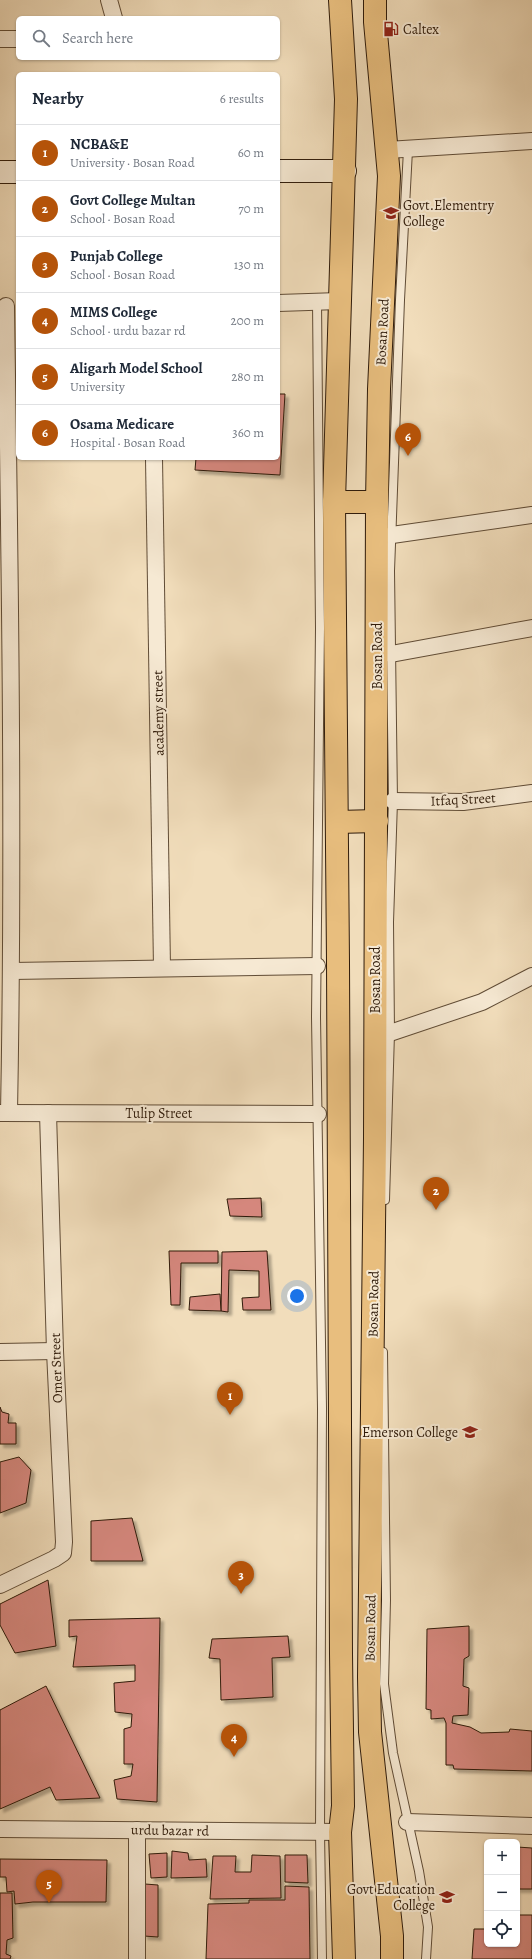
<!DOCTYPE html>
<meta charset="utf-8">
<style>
body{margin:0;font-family:Alegreya,serif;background:#f6f6f7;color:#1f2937}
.controls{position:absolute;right:12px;bottom:12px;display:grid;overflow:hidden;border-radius:6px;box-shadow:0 1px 3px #0004}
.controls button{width:36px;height:36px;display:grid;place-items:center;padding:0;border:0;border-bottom:1px solid #e0e1e3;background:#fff;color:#1f2937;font:20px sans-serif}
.you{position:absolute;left:297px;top:1296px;width:14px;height:14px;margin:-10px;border:3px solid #fff;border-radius:50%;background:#1a73e8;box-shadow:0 0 0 6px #1a73e833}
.badge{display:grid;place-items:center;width:26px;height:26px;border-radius:50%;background:#b45309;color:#fff;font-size:13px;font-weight:700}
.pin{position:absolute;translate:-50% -33px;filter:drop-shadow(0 1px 2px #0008)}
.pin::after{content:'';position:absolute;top:21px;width:14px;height:12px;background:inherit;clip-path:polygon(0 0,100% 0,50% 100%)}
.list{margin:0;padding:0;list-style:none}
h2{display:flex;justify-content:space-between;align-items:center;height:52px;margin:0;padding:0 16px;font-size:17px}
h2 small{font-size:13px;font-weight:400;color:#747a83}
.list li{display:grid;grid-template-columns:26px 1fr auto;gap:12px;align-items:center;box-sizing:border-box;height:56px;padding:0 16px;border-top:1px solid #e0e1e3}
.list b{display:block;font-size:15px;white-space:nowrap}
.list p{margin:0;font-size:13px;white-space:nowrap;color:#747a83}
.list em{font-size:13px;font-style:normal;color:#747a83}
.icon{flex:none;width:22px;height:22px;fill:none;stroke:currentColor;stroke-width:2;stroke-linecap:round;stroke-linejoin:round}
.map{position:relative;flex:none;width:532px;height:1959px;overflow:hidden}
.search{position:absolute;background:#fff;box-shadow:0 1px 3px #0004;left:16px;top:16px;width:264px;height:44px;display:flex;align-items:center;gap:10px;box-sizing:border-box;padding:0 14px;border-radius:6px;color:#747a83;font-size:15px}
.panel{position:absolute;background:#fff;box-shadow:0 1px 3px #0004;left:16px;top:72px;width:264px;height:388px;border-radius:6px}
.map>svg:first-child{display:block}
.building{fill:#d5877d;stroke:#2f1b0a;filter:url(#shadow)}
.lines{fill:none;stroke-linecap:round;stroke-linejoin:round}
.lane-casing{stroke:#604c36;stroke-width:10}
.street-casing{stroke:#604c36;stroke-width:18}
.secondary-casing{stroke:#2f1b0a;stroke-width:24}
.primary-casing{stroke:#2f1b0a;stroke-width:24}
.lane{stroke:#f6e9d3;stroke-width:8}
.street{stroke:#f6e9d3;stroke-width:16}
.secondary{stroke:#f6e9d3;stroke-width:22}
.primary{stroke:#e8be7e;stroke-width:22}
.labels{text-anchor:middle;stroke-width:4;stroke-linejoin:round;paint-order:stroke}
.poi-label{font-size:14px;fill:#2f1b0a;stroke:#f6e9d3;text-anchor:start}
.street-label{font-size:14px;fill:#2f1b0a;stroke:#f6e9d3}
</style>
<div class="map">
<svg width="532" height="1959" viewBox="0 0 532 1959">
<defs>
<filter id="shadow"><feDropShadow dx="3.5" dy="3.5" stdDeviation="1" flood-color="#0004"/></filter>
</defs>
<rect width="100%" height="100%" fill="#f1ddbb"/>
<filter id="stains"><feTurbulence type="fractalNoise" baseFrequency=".005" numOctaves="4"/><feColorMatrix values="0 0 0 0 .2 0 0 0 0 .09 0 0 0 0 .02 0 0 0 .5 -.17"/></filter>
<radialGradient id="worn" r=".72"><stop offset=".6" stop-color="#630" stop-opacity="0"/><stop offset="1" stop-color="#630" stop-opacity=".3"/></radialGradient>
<g class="building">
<polygon points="278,394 285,394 280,475 195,470 196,458 278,458"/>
<polygon points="261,1198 262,1217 230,1216 227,1199"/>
<polygon points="169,1251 218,1251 218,1263 181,1263 180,1305 171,1305"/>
<polygon points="267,1251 271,1310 243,1310 242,1298 259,1297 259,1271 229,1270 228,1312 221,1311 222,1252"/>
<polygon points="220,1294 221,1311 189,1310 190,1297"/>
<polygon points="0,1407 2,1412 9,1414 8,1423 16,1423 16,1444 0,1444"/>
<polygon points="19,1457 31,1470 26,1503 0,1513 0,1462"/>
<polygon points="132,1518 143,1561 91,1561 91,1521"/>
<polygon points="48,1580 56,1646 15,1653 0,1625 0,1604"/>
<polygon points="160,1618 157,1802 117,1799 114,1780 131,1776 133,1764 124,1764 124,1729 131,1727 132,1714 115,1712 114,1683 135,1681 135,1665 73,1667 77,1636 69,1637 69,1620"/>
<polygon points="469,1626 469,1656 464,1659 463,1686 469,1688 468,1715 453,1716 452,1723 470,1727 481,1733 509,1732 510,1729 532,1731 532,1771 454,1769 453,1765 446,1765 446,1723 444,1718 431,1719 431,1710 426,1709 427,1629"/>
<polygon points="288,1636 290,1657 272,1658 273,1697 221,1700 220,1659 209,1658 212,1639"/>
<polygon points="46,1686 100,1798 56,1800 50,1787 0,1809 0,1710"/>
<polygon points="517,1847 532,1848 532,1889 517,1889"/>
<polygon points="172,1851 188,1853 189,1860 206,1859 207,1877 171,1878"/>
<polygon points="167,1853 167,1877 151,1878 149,1854"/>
<polygon points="252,1855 280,1856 281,1898 210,1899 213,1856 236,1856 235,1872 251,1872"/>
<polygon points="285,1855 307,1855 308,1883 285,1882"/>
<polygon points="0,1859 107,1860 106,1902 33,1902 15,1904 14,1891 7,1892 6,1877 0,1877"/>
<polygon points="145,1884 158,1885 158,1937 144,1936"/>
<polygon points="285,1886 309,1887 310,1959 206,1959 208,1904 249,1903 249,1900 285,1900"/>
<polygon points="0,1893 12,1893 13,1938 7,1940 6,1954 11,1956 10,1959 0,1959"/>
<polygon points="517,1915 532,1915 532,1959 472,1959 474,1929 487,1929 487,1944 517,1944"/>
</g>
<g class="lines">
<g class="lane-casing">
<g id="lane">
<polyline points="317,301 320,628 316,1017 322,1408 320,1832 322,1959"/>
<polyline points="385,1200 390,1033 389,922 393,801 390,571 400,300 408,150"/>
<polyline points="383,1352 386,1600 384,1684 393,1753 419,1871 428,1927 426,1959"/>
</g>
</g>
<g class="street-casing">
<g id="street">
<polyline points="109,0 114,18"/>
<polyline points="0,39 18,39"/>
<polyline points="387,150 532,141"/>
<polyline points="278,303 339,301"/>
<path d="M6 306C10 575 14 844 9 1113"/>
<polyline points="154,458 162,968"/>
<polyline points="392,535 532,515"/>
<polyline points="391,654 532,628"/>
<polyline points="393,801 463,802 532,793"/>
<polyline points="12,971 317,966"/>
<polyline points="390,1033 482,1002 532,976"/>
<polyline points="0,1113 318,1114"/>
<polyline points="0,1352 55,1351"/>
<polyline points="0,1585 54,1559 63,1553 64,1542 55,1351 48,1113"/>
<polyline points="407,1822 532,1826"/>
<polyline points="0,1829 340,1832"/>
<polyline points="137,1830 137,1959"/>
</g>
</g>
<g class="secondary-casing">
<g id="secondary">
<polyline points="278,171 345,171"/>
<polyline points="0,172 18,172"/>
</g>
</g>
<g class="primary-casing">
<g id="primary">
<polyline points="340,0 346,99 334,502 338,962 341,1654 343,1806 340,1832 344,1959"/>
<polyline points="375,0 375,22 389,176 379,389 377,502 375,1138 369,1677 370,1732 392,1936 392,1959"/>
<polyline points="334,502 377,502"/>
<polyline points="337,822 377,821"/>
</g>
</g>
<use href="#lane" class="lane"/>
<use href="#street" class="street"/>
<use href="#secondary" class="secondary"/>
<use href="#primary" class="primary"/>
</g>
<defs>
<g id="fuel-bare" transform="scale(1.2)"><path d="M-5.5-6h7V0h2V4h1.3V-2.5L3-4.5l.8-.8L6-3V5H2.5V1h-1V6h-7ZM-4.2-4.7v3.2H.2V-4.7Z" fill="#8f2418" stroke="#f6e9d3" stroke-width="2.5" paint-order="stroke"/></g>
<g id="school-bare" transform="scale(1.2)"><path d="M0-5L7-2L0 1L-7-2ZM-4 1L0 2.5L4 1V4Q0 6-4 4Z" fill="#8f2418" stroke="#f6e9d3" stroke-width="2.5" paint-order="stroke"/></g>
<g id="university-bare" transform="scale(1.2)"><path d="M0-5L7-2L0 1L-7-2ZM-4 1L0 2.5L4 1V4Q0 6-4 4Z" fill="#8f2418" stroke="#f6e9d3" stroke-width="2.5" paint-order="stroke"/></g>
</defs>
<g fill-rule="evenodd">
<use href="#fuel-bare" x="391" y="29"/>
<use href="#school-bare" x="391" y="213"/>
<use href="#university-bare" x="470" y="1432"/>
<use href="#university-bare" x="447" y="1897"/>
</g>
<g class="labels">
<g class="poi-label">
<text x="403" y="34">Caltex</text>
<text x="403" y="210">Govt.Elementry<tspan x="403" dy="16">College</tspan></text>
<text x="458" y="1437" text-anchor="end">Emerson College</text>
<text x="435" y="1894" text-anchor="end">Govt Education<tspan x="435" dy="16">College</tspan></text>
</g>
<g class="street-label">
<text transform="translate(382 332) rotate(-87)" y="5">Bosan Road</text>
<text transform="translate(377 656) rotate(-90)" y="5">Bosan Road</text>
<text transform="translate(158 713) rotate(-91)" y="5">academy street</text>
<text transform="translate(463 799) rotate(-3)" y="5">Itfaq Street</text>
<text transform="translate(375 980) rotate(-90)" y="5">Bosan Road</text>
<text x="159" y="1118">Tulip Street</text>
<text transform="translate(373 1304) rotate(-89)" y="5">Bosan Road</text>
<text transform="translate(56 1368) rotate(-92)" y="5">Omer Street</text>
<text transform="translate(370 1628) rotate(-89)" y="5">Bosan Road</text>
<text transform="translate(170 1830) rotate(1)" y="5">urdu bazar rd</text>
</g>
</g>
<rect width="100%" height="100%" filter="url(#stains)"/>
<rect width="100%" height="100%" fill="url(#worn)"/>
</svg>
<div class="controls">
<button>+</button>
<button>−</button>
<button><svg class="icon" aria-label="locate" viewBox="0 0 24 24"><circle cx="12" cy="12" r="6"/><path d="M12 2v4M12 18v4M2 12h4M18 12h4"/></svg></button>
</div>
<div class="you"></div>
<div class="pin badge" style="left:230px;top:1415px">1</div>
<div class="pin badge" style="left:436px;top:1210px">2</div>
<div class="pin badge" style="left:241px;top:1594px">3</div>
<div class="pin badge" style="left:234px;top:1757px">4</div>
<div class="pin badge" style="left:49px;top:1903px">5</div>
<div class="pin badge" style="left:408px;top:456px">6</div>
<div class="search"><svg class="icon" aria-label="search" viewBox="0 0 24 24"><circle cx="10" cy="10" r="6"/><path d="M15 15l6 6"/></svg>Search here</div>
<section class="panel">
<h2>Nearby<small>6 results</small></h2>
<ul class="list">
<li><span class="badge">1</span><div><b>NCBA&amp;E</b><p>University · Bosan Road</p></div><em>60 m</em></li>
<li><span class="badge">2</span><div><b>Govt College Multan</b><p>School · Bosan Road</p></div><em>70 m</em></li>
<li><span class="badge">3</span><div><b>Punjab College</b><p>School · Bosan Road</p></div><em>130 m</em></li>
<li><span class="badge">4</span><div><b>MIMS College</b><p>School · urdu bazar rd</p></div><em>200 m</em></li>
<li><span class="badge">5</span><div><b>Aligarh Model School</b><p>University</p></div><em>280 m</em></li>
<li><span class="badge">6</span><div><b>Osama Medicare</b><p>Hospital · Bosan Road</p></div><em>360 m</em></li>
</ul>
</section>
</div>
